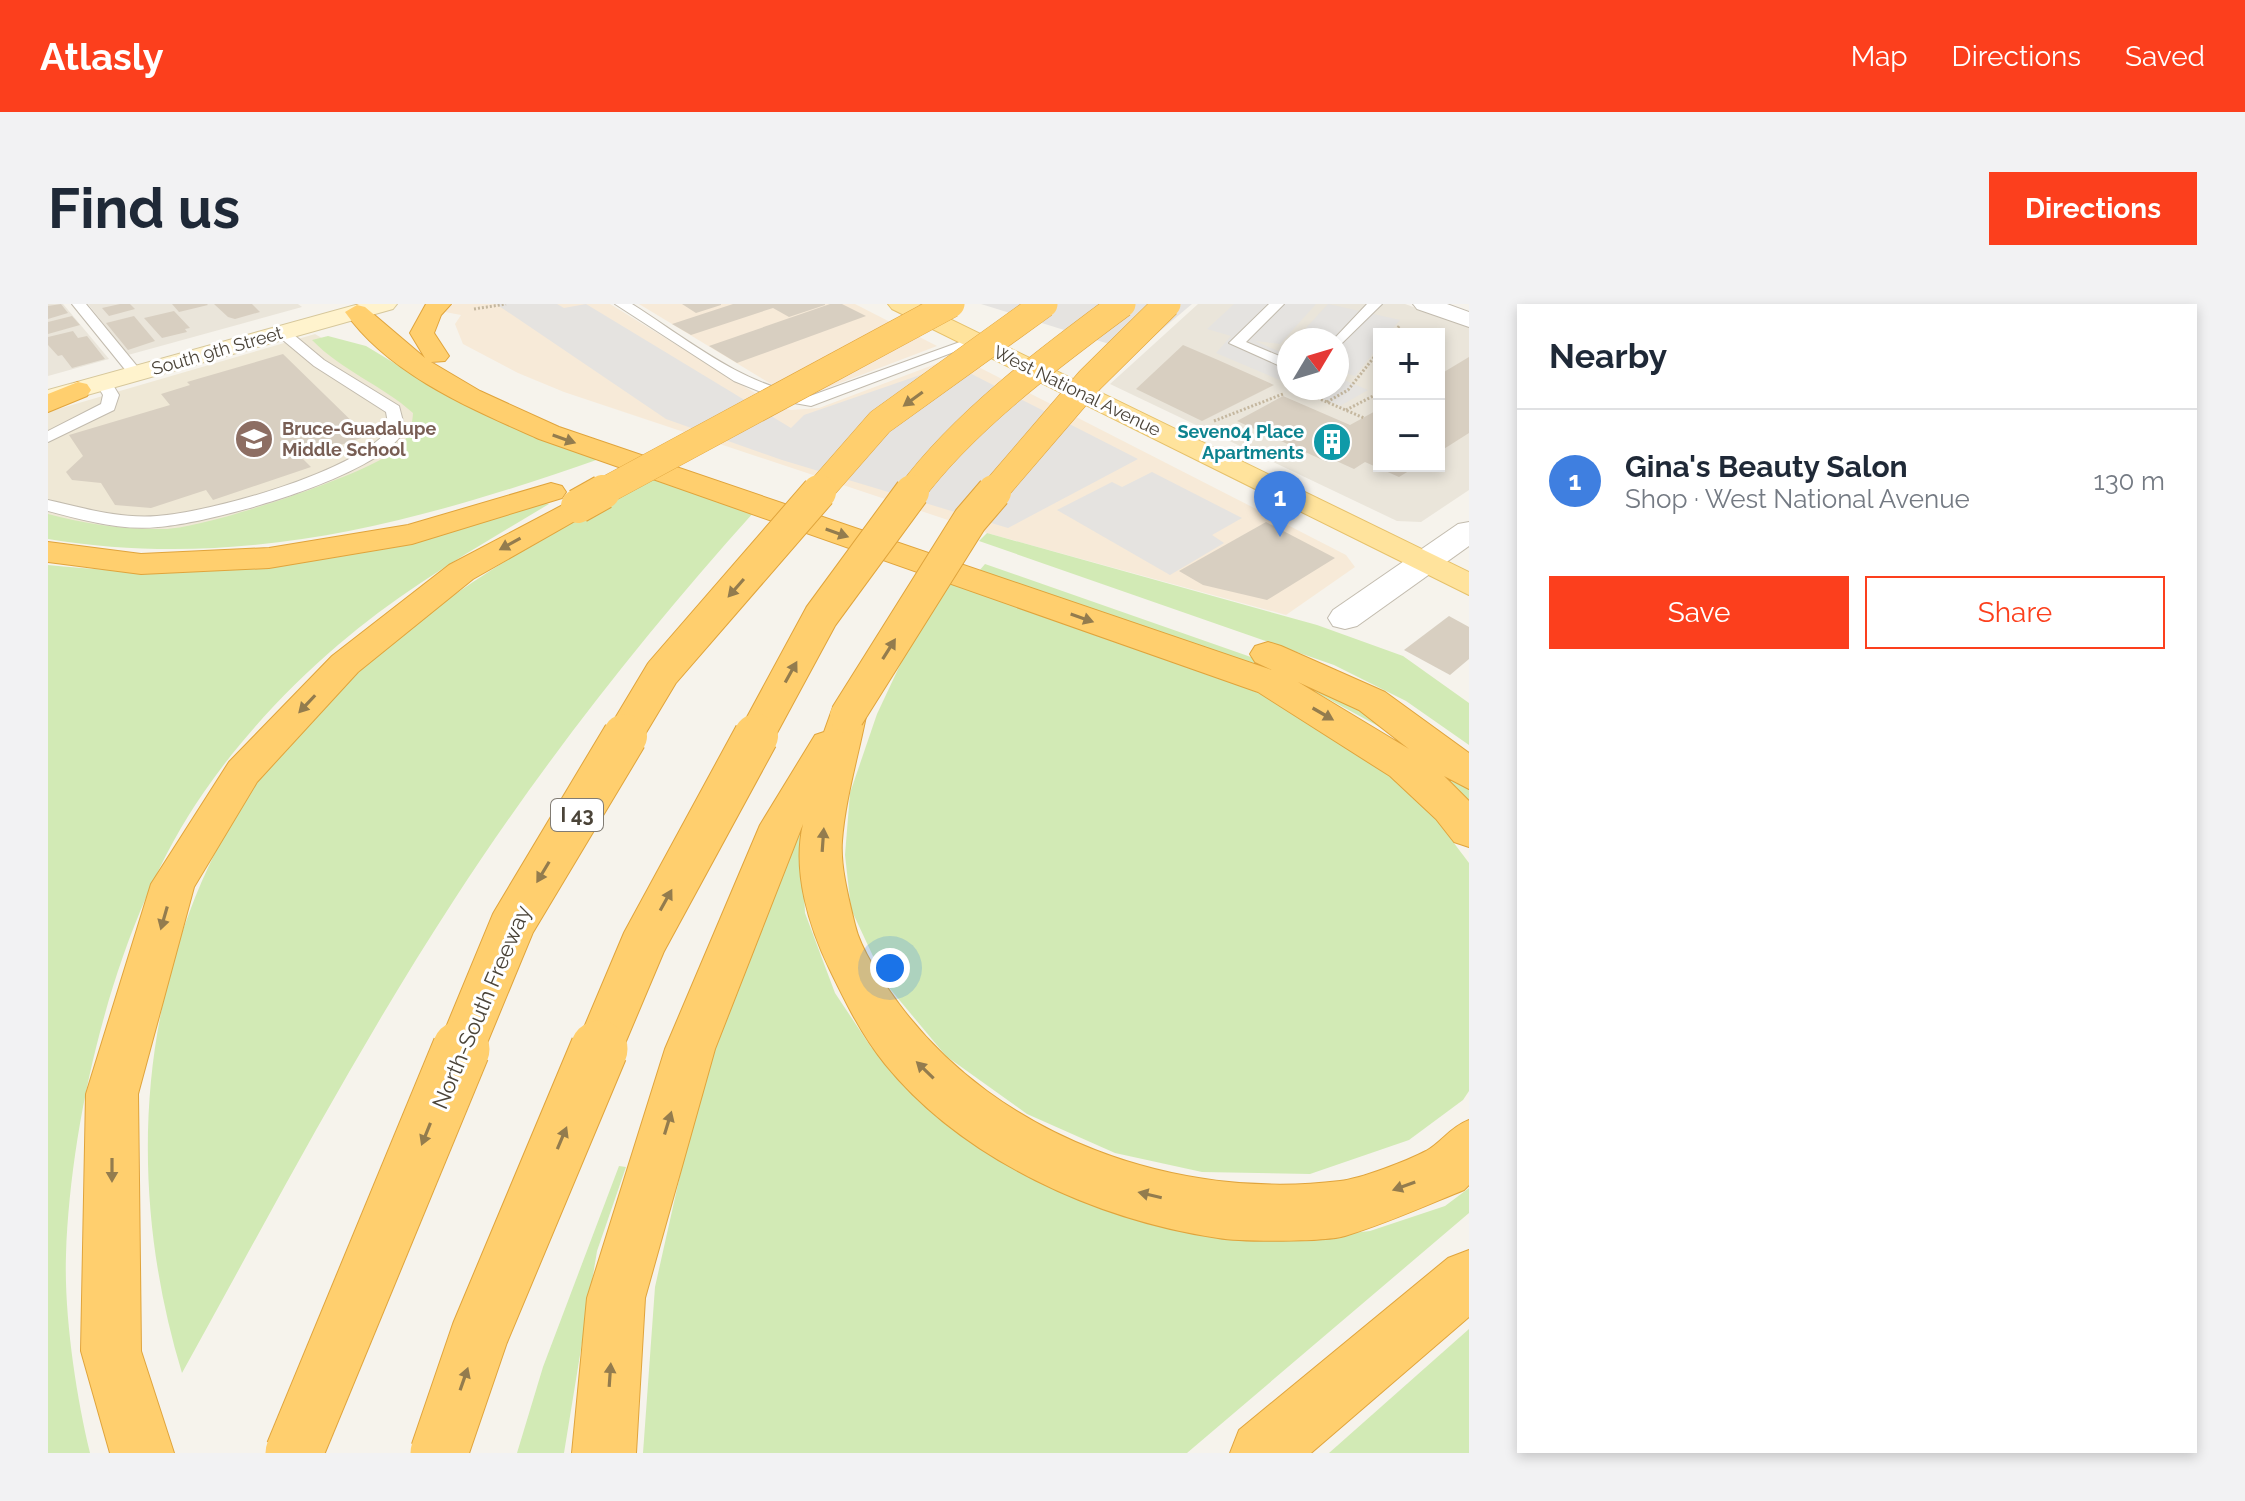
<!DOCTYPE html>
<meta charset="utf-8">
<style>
body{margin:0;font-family:Raleway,sans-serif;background:#f2f2f3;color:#1f2937}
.controls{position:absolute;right:24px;top:24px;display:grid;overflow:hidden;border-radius:0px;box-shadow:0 4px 12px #0003}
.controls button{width:72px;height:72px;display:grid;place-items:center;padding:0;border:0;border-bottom:2px solid #e0e1e3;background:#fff;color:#1f2937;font:40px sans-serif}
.compass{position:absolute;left:1229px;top:24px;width:72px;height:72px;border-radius:50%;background:#fff;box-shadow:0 4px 12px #0003;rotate:52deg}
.you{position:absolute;left:842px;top:664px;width:28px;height:28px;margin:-20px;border:6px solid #fff;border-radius:50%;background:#1a73e8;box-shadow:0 0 0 12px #1a73e833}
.badge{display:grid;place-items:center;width:52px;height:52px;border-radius:50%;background:#fc3f1d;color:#fff;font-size:26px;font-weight:700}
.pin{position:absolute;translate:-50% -66px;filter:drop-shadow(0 2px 4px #0008)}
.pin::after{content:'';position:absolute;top:42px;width:28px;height:24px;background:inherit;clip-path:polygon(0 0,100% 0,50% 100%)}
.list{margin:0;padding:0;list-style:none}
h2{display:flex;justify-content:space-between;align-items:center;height:104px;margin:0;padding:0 32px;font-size:34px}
h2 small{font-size:26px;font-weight:400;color:#747a83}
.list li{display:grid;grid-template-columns:52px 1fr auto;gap:24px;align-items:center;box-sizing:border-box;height:144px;padding:0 32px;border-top:2px solid #e0e1e3}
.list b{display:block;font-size:30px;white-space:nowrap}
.list p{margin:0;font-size:26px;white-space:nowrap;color:#747a83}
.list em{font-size:26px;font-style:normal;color:#747a83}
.actions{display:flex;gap:16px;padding:24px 32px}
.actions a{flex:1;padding:18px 0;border:2px solid #fc3f1d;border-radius:0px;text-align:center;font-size:28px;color:#fc3f1d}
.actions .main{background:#fc3f1d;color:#fff}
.map{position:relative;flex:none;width:1421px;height:1149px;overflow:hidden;border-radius:0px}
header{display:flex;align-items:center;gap:48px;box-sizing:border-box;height:112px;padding:0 40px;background:#fc3f1d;color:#fff}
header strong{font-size:38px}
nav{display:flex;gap:44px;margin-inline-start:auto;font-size:28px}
.intro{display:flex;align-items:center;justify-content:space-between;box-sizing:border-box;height:192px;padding:0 48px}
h1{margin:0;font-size:56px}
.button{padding:20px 36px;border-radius:0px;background:#fc3f1d;color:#fff;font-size:28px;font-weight:700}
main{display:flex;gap:48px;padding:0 48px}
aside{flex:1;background:#fff;border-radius:0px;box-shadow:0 4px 12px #0003}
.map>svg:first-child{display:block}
.residential{fill:#eae5da;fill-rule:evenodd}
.commercial{fill:#f7ead8}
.education{fill:#efe8d6}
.green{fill:#d2eab5}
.parking{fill:#e5e3e0}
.building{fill:#d8cfc1}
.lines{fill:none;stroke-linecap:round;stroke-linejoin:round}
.lane-casing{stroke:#c2bbae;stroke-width:2}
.street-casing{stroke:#c2bbae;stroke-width:2}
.secondary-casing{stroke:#d6c79b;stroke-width:2}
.primary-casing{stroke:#e6c16a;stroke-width:2}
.highway-casing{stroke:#e0a43c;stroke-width:2}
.path{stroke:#c4b79f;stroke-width:3;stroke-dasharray:2 2;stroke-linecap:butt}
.lane{fill:#fff;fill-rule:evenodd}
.street{fill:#fff;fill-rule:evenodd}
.secondary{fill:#fff3cd;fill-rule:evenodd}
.primary{fill:#ffe39c;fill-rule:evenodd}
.highway{fill:#ffcf6e;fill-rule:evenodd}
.highway-bridge-far3-casing{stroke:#e0a43c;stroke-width:28;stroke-linecap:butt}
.highway-bridge-far2-casing{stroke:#e0a43c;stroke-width:36;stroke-linecap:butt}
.highway-bridge-far1-casing{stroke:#e0a43c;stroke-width:46;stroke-linecap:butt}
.highway-bridge-casing{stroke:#e0a43c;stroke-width:59;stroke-linecap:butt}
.highway-bridge-far3{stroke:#ffcf6e;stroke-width:27}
.highway-bridge-far2{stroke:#ffcf6e;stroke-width:34}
.highway-bridge-far1{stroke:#ffcf6e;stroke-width:44}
.highway-bridge{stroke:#ffcf6e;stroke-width:57}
.oneway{fill:#937c4e}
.labels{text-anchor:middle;stroke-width:6;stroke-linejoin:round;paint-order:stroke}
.far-street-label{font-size:18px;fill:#4b4439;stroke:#fff}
.far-education-label{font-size:18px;font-weight:bold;fill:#785e54;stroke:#fff;text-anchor:start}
.far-culture-label{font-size:18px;font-weight:bold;fill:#0d838f;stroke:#fff;text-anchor:end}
.shield{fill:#fff;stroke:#817c74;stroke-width:2}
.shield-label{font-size:20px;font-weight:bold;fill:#4b4439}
.street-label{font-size:22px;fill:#4b4439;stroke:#fff}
</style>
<header>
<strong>Atlasly</strong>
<nav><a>Map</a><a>Directions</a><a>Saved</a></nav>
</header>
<div class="intro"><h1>Find us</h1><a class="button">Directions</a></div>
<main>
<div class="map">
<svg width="1421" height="1149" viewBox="0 0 1421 1149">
<rect width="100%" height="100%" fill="#f6f3ec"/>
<g class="residential">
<polygon points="0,0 15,0 61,55 0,72"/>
<polygon points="40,0 250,0 254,3 80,51"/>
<path d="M1150 0H1357L1421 23V186L1373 218 1349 217 1062 80ZM1331 30H1391V162H1331ZM1241 36H1289V84H1241Z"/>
</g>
<g class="commercial">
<polygon points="405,0 562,0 730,103 743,106 771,104 909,52 1298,251 1307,263 1238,311 939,229 516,88 470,69 415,40 407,20 413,11 397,8"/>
<polygon points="591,0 807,0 889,42 758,92 733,86"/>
</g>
<polygon class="education" points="267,30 417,119 173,234 0,220 0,108"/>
<g class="green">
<path d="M280 32 318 42 414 100 554 154C371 218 196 267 0 235V210C37 220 77 226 116 225 155 225 310 173 342 150 358 140 364 127 365 109 334 81 294 67 264 36Z"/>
<path d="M609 173 706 208C597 329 495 459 406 596 307 748 222 910 134 1069 65 842 98 598 256 415 273 395 296 379 315 362 406 282 501 228 609 173Z"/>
<path d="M497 199 501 200C429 243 354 286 290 341 241 383 193 434 156 488 71 609 23 804 18 951 16 1011 28 1091 42 1149H0V261C54 266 109 270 164 267 277 259 388 224 497 199Z"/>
<polygon points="939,229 1269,321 1355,352 1421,399 1421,441 1358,397 1286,361 931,237"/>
<polygon points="937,260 1220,359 1285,387 1369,440 1421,484 1421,496 1350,433 1242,374 931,267"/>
<polygon points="904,277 1170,372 1241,402 1369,490 1421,559 1421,787 1415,796 1361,836 1262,870 1154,868 1067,849 979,810 898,752 838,680 803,605 797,551 802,489 829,410 859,346"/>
<polygon points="747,529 759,532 755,565 757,609 787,689 823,743 879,799 1251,935 1322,927 1397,902 1421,884 1421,909 1139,1149 595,1149 607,983 646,809 686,687"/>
<polygon points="571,862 578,863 549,947 516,1149 469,1149 495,1063"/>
<polygon points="1421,1025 1421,1149 1281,1149"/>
</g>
<g class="parking">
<polygon points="448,0 509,0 516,4 538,0 743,124 756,111 904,60 1090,155 960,224 734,156 618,115"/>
<polygon points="933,0 1144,0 1087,48"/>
<polygon points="1186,0 1268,0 1232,40 1207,37 1241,52 1241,80 1168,49 1183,32 1159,25"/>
<polygon points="1280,0 1352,16 1340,30 1331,30 1331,42 1307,72 1289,67 1289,36 1247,36"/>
<polygon points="1289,73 1320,86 1292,102 1250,84 1289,84"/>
<polygon points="1104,168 1194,214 1164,231 1176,239 1122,271 1009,206 1064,178 1074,183"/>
</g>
<g class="building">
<polygon points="13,0 20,9 0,15 0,2"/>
<polygon points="72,0 82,0 87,5 61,12 54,4"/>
<polygon points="124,0 159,0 160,1 131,8"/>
<polygon points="166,0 204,0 212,8 187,15 180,13"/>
<polygon points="634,0 673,0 673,1 648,9"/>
<polygon points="685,0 777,0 777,1 741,13 725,4 643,31 624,20"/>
<polygon points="782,0 794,0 818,12 689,59 661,42"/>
<polygon points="126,7 142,24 137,25 139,28 114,34 96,14"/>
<polygon points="24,12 32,21 0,30 0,18"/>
<polygon points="86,12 107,37 80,46 58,19"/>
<polygon points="25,27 30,34 39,32 57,55 24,64 14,51 10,52 0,41 0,33"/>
<polygon points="1135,41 1170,56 1226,81 1154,117 1088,85"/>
<polygon points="235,50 319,132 254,154 263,163 165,196 158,186 103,204 67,201 53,179 24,176 18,168 35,152 21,131 122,101 113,90 142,81 139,78"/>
<polygon points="1421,53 1421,129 1391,148 1391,71"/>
<polygon points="1235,92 1302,121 1331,105 1331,162 1369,162 1351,173 1317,158 1306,165 1284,155 1279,158 1189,117"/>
<polygon points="1218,218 1287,254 1219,296 1155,281 1131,267"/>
<polygon points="1401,312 1421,323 1421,355 1402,371 1356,346"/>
</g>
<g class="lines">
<g class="lane-casing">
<g id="lane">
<polygon points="24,0 38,0 93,67 93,73 83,73"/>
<path d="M567 0H584C639 35 695 82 762 92L923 34 935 37 763 102 735 97 686 77Z"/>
<polygon points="1221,0 1236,0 1198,38 1241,56 1241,66 1181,39"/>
<polygon points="1319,0 1334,0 1289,44 1289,36 1285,36"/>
<path d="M230 26H240L276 56 351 102 357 125C334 173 163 219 110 223 73 227 35 216 0 207V196C35 204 72 215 109 212 163 208 309 168 341 125L338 108 266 62 230 32Z"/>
<polygon points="56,74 62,76 71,91 66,106 0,138 0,127 53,100 55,91 48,79"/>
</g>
</g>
<g class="street-casing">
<g id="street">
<polygon points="1365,0 1399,0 1421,8 1421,23 1369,5"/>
<polygon points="1421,218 1421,242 1309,322 1297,325 1285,322 1280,314 1285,306 1410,220"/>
</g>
</g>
<g class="secondary-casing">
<polygon id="secondary" points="311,0 349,0 345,5 0,102 0,86"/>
</g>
<g class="primary-casing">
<polygon id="primary" points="840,0 871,0 1421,268 1421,291 844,5"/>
</g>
<g class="highway-casing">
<g id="highway">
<path d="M378 0H403L393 11 386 29 401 52 397 57 383 58 432 87 511 123 1224 366 1207 358 1202 350 1207 342 1220 338 1233 342 1337 388 1421 449V485L1396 472 1421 497V543L1406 538 1388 515 1342 472 1210 388 491 135C424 105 341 71 297 8L309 1 317 3 377 54 362 29ZM1250 378 1311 406 1361 445Z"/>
<polygon points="30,78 39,80 43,86 39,92 0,108 0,90"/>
<polygon points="503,179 514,182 518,188 514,194 364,240 221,264 93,270 0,258 0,238 93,250 221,244 360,221"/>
<polygon points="530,193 541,195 545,202 541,209 425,275 310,368 209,478 146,583 90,790 93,1047 126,1149 62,1149 33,1047 38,790 103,580 181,458 284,352 401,261"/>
<path d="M799 399 813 403 818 412C810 453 797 496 794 537 792 562 801 596 807 621 813 647 835 678 851 700 950 834 1129 897 1292 877 1312 875 1359 857 1378 847 1394 838 1401 824 1421 816V881L1416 886C1377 902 1337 920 1297 932 1277 938 1192 938 1170 934 1049 916 915 856 837 760 814 732 798 699 782 666 761 623 744 568 755 520L667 745 597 994 588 1149H524L539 994 617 745 712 521 767 431 776 428 785 403Z"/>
<polygon points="1421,946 1421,1013 1263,1149 1182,1149 1191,1126 1400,954"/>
</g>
</g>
<g class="path">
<polyline points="426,5 458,0"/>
<polyline points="1345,30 1352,21"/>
<polyline points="1251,86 1316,114"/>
<polyline points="1279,98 1300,86 1331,47"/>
<polyline points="1298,106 1331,89"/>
<polyline points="1166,117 1235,90"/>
</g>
<use href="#lane" class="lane"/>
<use href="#street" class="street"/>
<use href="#secondary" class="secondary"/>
<use href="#primary" class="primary"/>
<use href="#highway" class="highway"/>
<g class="highway-bridge-far3-casing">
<g id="highway-bridge-far3">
<polyline points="551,190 903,0"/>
<polyline points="769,190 832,118 996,0"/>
<path d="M862 190C916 117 1001 54 1074 0"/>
<polyline points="944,190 1042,76 1119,0"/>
</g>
</g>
<g class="highway-bridge-far2-casing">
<g id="highway-bridge-far2">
<polyline points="530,202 555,188"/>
<polyline points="799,412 922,216 946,188"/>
<polyline points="575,434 614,369 771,188"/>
<polyline points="707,434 773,312 864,188"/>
</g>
</g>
<g class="highway-bridge-far1-casing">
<g id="highway-bridge-far1">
<polyline points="412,747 465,619 577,432"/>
<polyline points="550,747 596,638 708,432"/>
</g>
</g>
<g class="highway-bridge-casing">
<g id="highway-bridge">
<polyline points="246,1149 413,745"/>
<polyline points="391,1149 432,1029 551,745"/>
</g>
</g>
<use href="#highway-bridge-far3" class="highway-bridge-far3"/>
<use href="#highway-bridge-far2" class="highway-bridge-far2"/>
<use href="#highway-bridge-far1" class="highway-bridge-far1"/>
<use href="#highway-bridge" class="highway-bridge"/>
</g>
<defs><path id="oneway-solid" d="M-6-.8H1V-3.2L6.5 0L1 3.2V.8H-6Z" transform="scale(2)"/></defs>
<g class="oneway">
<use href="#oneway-solid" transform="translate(865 95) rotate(144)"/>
<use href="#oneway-solid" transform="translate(516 135) rotate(19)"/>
<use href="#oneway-solid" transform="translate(789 229) rotate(19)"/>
<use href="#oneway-solid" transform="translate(462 240) rotate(151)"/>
<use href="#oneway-solid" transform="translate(688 284) rotate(131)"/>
<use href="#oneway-solid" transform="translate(1034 314) rotate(19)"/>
<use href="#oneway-solid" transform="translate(841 345) rotate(-58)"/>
<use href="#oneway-solid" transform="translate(743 368) rotate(-61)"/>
<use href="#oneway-solid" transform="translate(259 400) rotate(133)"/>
<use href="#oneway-solid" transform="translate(1275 410) rotate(30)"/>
<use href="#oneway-solid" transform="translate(775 536) rotate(-86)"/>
<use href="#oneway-solid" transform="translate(495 568) rotate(121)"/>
<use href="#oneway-solid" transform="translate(618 596) rotate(-61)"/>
<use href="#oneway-solid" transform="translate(116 614) rotate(106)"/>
<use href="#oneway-solid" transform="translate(877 766) rotate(-136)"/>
<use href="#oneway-solid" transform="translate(620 819) rotate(-73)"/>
<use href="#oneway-solid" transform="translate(378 830) rotate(112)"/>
<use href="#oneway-solid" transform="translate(514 834) rotate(-67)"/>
<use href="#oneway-solid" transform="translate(64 866) rotate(90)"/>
<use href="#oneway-solid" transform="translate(1356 882) rotate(160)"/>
<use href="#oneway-solid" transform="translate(1102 891) rotate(-167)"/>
<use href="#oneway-solid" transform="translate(562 1071) rotate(-86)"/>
<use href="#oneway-solid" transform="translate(416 1075) rotate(-71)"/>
</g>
<defs>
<g id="school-disc" transform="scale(2)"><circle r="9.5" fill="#8d6e63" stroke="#fff"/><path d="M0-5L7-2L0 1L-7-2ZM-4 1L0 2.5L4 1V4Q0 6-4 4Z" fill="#fff"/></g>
<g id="building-disc" transform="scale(2)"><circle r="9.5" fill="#0f9aa8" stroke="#fff"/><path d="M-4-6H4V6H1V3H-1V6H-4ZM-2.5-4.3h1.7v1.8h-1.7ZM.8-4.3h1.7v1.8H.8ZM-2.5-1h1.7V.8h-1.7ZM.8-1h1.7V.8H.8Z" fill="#fff"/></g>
</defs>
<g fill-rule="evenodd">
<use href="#school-disc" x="206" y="135"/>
<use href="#building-disc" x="1284" y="138"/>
</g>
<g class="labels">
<g class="far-street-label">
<text transform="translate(169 47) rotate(-16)" y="6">South 9th Street</text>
<text transform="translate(1029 87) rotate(26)" y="6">West National Avenue</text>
</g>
<g class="far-education-label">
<text x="234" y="131">Bruce-Guadalupe<tspan x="234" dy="21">Middle School</tspan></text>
</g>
<g class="far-culture-label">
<text x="1256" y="134">Seven04 Place<tspan x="1256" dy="21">Apartments</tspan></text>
</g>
<rect class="shield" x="503" y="495" width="52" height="32" rx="6"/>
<g class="shield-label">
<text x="529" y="518">I 43</text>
</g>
<g class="street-label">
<text transform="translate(433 703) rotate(-67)" y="8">North-South Freeway</text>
</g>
</g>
</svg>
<div class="controls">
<button>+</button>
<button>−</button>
</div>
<svg class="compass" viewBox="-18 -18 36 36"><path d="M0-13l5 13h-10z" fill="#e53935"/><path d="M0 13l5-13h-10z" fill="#747a83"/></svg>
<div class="you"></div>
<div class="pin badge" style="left:1232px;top:233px;background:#3f7fe0">1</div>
</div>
<aside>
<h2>Nearby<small></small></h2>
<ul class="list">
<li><span class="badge" style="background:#3f7fe0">1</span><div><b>Gina's Beauty Salon</b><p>Shop · West National Avenue</p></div><em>130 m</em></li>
</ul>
<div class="actions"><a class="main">Save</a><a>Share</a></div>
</aside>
</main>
